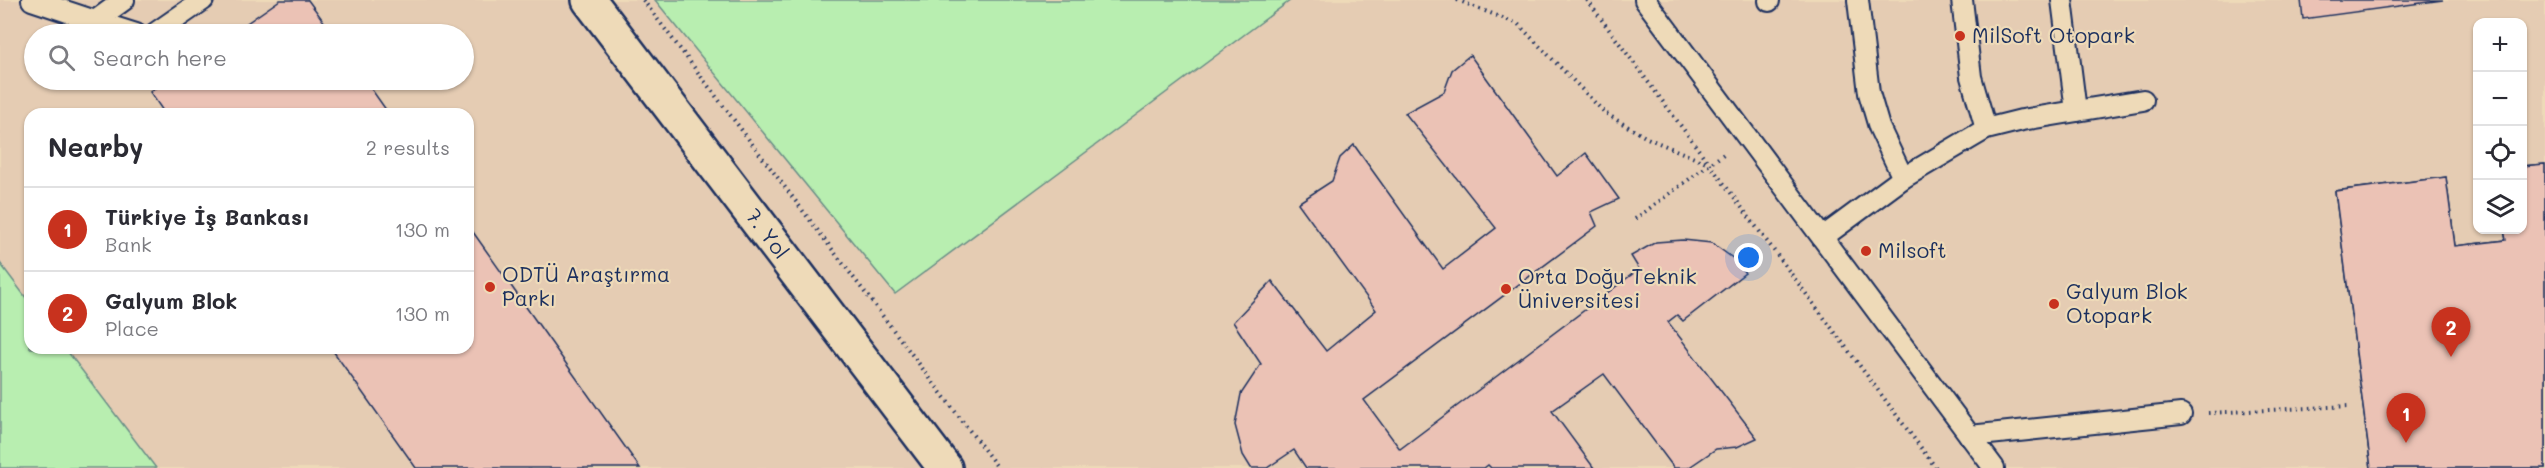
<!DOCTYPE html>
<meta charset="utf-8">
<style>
body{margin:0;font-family:Mali,sans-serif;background:#f7f7f7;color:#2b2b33}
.controls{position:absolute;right:18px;top:18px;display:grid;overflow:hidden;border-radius:12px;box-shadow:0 2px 4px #0004}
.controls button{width:54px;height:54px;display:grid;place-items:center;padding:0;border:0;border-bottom:2px solid #e1e1e2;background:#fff;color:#2b2b33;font:30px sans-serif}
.you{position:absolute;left:1749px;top:258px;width:21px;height:21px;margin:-15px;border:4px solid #fff;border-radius:50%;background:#1a73e8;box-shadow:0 0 0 9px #1a73e833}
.badge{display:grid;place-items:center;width:39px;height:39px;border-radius:50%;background:#c8321e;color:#fff;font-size:20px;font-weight:700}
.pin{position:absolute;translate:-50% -50px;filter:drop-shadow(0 2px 3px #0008)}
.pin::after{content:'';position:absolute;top:32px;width:21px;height:18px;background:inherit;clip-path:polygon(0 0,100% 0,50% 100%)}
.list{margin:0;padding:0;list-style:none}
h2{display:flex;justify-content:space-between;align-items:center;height:78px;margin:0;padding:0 24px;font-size:26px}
h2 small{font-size:20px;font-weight:400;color:#7c7c81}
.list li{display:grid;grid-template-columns:39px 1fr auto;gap:18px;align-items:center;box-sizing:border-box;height:84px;padding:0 24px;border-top:2px solid #e1e1e2}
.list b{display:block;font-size:22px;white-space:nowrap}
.list p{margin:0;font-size:20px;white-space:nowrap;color:#7c7c81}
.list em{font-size:20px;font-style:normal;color:#7c7c81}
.icon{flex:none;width:33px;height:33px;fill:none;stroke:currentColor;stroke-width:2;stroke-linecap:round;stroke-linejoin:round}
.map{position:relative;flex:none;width:2545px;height:468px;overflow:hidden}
.search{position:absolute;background:#fff;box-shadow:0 2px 4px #0004;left:24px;top:24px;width:450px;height:66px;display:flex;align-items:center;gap:15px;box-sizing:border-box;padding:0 21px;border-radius:33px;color:#7c7c81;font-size:22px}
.panel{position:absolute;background:#fff;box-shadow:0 2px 4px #0004;left:24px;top:108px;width:450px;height:246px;border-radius:18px}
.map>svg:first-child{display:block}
.built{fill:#e5ccb3;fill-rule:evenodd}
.green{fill:#b8eeb0;stroke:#6a8e87;stroke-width:1.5}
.building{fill:#ebc2b5;stroke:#1b2f5e;stroke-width:1.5;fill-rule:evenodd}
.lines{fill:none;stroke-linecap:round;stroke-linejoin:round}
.lane-casing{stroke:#1b2f5e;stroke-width:24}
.street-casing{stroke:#1b2f5e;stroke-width:38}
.path{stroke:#1b2f5e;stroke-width:4;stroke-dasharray:1.5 4.5;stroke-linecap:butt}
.lane{stroke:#eedab8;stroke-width:20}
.street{stroke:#eedab8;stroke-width:33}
.poi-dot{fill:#c8321e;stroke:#eedab8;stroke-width:2}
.labels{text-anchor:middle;stroke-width:4.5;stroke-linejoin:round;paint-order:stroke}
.poi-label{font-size:21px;fill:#1b2f5e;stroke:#eedab8;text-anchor:start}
.street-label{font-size:21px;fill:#1b2f5e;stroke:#eedab8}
</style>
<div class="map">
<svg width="2545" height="468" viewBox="0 0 2545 468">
<rect width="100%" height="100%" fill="#eedab8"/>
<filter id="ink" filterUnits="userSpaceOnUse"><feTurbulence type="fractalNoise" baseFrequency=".0167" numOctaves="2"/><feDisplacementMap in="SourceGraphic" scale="12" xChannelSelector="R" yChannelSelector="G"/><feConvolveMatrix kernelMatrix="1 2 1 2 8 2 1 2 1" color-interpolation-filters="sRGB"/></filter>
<g filter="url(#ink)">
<path class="built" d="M0 0H2545V468H0ZM2478 22H2522V230H2478ZM34 34H464V80H34ZM30 114H468V348H30Z"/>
<g class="green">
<polygon points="655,0 1291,0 895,294"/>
<polygon points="0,263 30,303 30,348 65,348 156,468 0,468"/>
</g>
<g class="building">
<polygon points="280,0 308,0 333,34 231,34"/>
<polygon points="2301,0 2443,0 2303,19"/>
<polygon points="1470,55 1557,176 1586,153 1619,199 1591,212 1597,226 1364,400 1400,449 1639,269 1631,256 1656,242 1683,240 1712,243 1734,259 1745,273 1683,321 1677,315 1668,322 1757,438 1737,447 1716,449 1688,468 1674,468 1604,374 1552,411 1594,468 1491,468 1488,465 1484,468 1306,468 1294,450 1267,468 1251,468 1243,455 1235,425 1241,394 1261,364 1233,322 1272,281 1326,351 1376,310 1298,203 1332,181 1340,158 1354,145 1443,269 1496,228 1405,113 1444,92 1452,70"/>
<polygon points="167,80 365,80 389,114 165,114 150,92"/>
<path d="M2545 164V468H2371L2335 191 2446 177 2455 246 2506 240 2504 230H2522V166ZM2511 279 2531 438 2481 445 2460 286Z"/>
<polygon points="2545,164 2545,468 2371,468 2335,191 2446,177 2455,246 2506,240 2504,230 2522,230 2522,166"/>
<polygon points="468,225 640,468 416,468 331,348 468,348"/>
</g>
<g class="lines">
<g class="lane-casing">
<g id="lane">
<polyline points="32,0 95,21 124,0"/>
<polyline points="1645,0 1994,468"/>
<polyline points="1769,0 1769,1"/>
<polyline points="1858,0 1869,93 1879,127 1903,178"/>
<polyline points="1962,0 1971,77 1986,129"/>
<polyline points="2062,0 2076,111"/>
<polyline points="95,21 136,34"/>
<polyline points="154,34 203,0"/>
<polyline points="1823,237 1903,178 1986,129 2022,120 2143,100"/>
<polyline points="1970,436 2181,414"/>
</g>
</g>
<g class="street-casing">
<polyline id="street" points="589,0 945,468"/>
</g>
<g class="path">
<polyline points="643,0 998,468"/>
<polyline points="1457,0 1518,24 1605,113 1647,138 1709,164"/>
<polyline points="1587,0 1936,468"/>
<polyline points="1635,219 1725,153"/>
<polyline points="2208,413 2349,406"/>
</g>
<use href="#lane" class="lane"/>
<use href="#street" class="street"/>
</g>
</g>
<g class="poi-dot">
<circle cx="1960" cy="36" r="6"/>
<circle cx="1866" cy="251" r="6"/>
<circle cx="490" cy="287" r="6"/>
<circle cx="1506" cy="289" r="6"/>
<circle cx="2054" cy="304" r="6"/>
</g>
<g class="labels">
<g class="poi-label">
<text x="1972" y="43">MilSoft Otopark</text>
<text x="1878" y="258">Milsoft</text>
<text x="502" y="282">ODTÜ Araştırma<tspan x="502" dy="24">Parkı</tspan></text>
<text x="1518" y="284">Orta Doğu Teknik<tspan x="1518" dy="24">Üniversitesi</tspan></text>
<text x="2066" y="299">Galyum Blok<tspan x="2066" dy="24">Otopark</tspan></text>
</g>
<g class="street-label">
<text transform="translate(767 234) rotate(53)" y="7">7. Yol</text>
</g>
</g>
</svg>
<div class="controls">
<button>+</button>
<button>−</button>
<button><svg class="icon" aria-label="locate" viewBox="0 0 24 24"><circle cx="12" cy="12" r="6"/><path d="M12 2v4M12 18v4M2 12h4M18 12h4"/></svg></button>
<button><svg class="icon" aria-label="layers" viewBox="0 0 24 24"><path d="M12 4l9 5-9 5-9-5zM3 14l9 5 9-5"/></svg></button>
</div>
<div class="you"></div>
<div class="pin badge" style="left:2406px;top:443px">1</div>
<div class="pin badge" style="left:2451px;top:357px">2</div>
<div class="search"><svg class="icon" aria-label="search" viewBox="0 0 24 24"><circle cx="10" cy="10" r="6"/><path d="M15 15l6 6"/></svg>Search here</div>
<section class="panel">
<h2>Nearby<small>2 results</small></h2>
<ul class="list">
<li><span class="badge">1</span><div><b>Türkiye İş Bankası</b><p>Bank</p></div><em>130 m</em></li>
<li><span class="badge">2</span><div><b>Galyum Blok</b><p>Place</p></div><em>130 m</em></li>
</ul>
</section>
</div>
